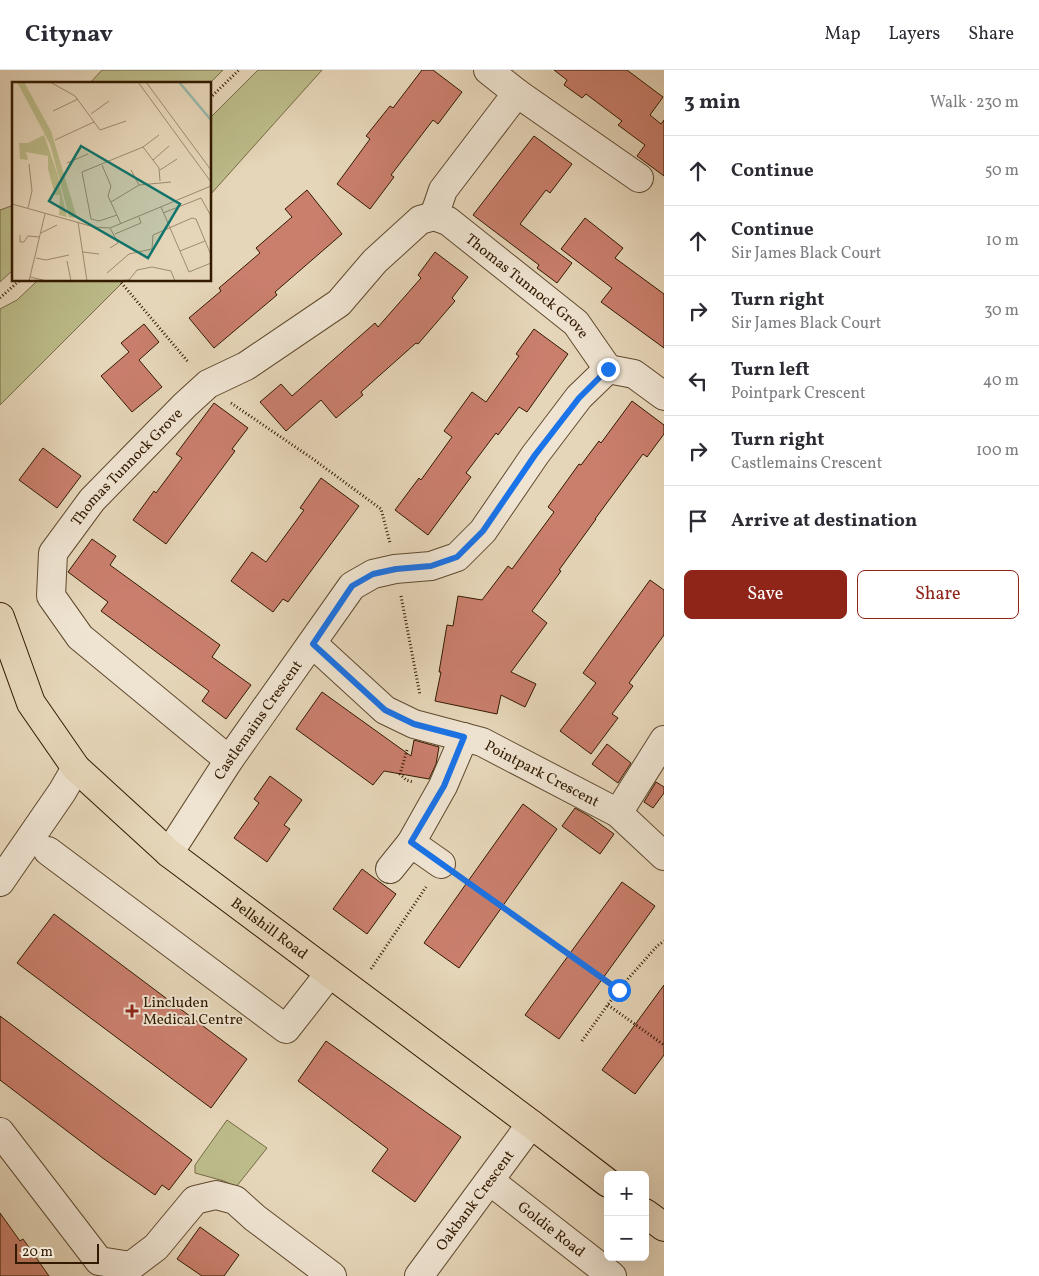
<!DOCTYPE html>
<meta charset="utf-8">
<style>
body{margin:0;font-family:Vollkorn,serif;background:#f2f2f3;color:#2b2b33}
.controls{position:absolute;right:15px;bottom:15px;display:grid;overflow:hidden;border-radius:8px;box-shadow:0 5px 20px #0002}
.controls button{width:45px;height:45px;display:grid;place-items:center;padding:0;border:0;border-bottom:1px solid #e1e1e2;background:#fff;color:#2b2b33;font:25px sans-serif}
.scale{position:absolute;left:15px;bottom:12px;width:84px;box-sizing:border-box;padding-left:5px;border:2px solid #321a00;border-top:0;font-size:14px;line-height:18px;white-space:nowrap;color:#321a00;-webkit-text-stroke:4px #efe4d2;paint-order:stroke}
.stop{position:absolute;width:15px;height:15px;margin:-11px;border:4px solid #1a73e8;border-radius:50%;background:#fff}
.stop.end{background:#1a73e8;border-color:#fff;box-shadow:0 1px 5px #0008}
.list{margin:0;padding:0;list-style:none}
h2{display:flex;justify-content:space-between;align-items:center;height:65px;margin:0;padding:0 20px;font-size:21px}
h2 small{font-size:16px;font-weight:400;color:#7c7c81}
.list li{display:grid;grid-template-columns:32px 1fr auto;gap:15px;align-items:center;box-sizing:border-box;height:70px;padding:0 20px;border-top:1px solid #e1e1e2}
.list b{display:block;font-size:19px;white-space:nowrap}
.list p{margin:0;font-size:16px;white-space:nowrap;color:#7c7c81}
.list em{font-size:16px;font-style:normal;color:#7c7c81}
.actions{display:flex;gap:10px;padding:15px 20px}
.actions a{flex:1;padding:11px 0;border:1px solid #8f2418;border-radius:8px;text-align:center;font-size:18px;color:#8f2418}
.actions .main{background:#8f2418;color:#fff}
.icon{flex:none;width:28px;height:28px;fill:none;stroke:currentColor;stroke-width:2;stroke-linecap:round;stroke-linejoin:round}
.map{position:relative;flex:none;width:664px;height:1206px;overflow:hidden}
header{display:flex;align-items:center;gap:30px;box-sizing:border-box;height:70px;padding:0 25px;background:#fff;border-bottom:1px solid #e1e1e2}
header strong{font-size:24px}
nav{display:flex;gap:28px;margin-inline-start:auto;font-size:18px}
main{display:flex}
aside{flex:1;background:#fff}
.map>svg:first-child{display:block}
.green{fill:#bcbc8a;stroke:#776b45}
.building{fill:#ca7f6d;stroke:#321a00}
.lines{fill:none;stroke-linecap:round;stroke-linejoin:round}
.minor-casing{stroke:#5f492e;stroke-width:30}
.major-casing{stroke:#321a00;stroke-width:30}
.path{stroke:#321a00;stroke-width:3;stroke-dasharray:1 2.5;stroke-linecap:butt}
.minor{stroke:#efe4d2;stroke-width:28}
.major{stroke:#e6d6b9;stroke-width:28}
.route{stroke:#1a73e8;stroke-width:6}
.poi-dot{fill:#8f2418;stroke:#efe4d2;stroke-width:2}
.labels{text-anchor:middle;stroke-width:4;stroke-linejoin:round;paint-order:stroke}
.street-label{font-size:15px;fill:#321a00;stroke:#efe4d2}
.poi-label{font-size:15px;fill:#321a00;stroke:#efe4d2;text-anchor:start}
.inset-river{fill:none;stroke:#97b9ac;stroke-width:2.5}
.inset-road{fill:none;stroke:#9e8b6f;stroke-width:1}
.view{fill:#0f766e;fill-opacity:0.15;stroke:#0f766e;stroke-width:2.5}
.inset-edge{fill:none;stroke:#321a00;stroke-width:2.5}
</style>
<header>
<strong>Citynav</strong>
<nav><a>Map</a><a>Layers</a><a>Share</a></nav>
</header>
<main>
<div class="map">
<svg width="664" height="1206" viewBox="0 0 664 1206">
<rect width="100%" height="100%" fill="#e6d6b9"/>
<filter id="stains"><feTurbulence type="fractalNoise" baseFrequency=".004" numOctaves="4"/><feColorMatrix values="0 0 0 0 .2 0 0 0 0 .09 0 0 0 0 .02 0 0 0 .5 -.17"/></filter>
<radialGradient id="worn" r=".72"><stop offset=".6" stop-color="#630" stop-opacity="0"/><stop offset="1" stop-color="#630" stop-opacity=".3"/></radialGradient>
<g class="green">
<polygon points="102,0 223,0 209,14 89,14"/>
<polygon points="258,0 322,0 210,125 210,48"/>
<polygon points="14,135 14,199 0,212 0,140"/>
<polygon points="38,210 125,210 0,335 0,239 17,230"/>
<polygon points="227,1050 267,1078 236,1117 224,1111 195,1103 195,1095"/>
</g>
<g class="building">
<polygon points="422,0 433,0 462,22 438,54 433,50 391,105 394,107 370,139 337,114 370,69 366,66 390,36 393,38"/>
<polygon points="554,0 627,0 663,27 650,45 661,54 664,50 664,106 637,86 645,75 618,55 622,51 586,24 582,28 564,15 567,10"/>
<polygon points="534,66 572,94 550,123 546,120 520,154 572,193 557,213 537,198 539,195 473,145"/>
<polygon points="307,120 342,164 275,222 277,225 214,278 189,248 221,221 219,218 260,183 256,178 292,147 285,139"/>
<polygon points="585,148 623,178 615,188 664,224 664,278 601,232 612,218 561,179"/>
<polygon points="435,182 468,207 452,228 455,231 418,274 416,273 361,322 363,325 336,348 321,330 286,361 260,332 281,314 292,326 375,253 378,257 421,208 418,205"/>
<polygon points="144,254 159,272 139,290 162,317 132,342 101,306 129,282 121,273"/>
<polygon points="534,259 568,284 527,342 519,337 498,365 496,363 466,403 471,407 428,465 395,440 419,408 421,410 452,367 444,361 472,322 486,332 519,286 516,284"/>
<polygon points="632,331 664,355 664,364 647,387 643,384 595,449 596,449 559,500 561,501 532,541 547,553 511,602 536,614 525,637 501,625 497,644 435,631 441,602 439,602 447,555 453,556 458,526 482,530 508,496 512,499 554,442 548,437 579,394 581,395 599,371 601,373"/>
<polygon points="214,333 248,358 232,379 235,381 166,474 133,450 154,421 156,423 182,388 176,384"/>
<polygon points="43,378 81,406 57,438 19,410"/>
<polygon points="321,408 359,436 288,532 283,529 273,542 231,511 252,482 266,492 304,440 300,438"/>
<polygon points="92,469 116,486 110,495 220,575 212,587 251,615 226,649 202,631 209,621 101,541 108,532 68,502"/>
<polygon points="650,510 664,520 664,565 629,613 633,616 612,644 618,648 591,684 560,661 596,613 583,603"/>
<polygon points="322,622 411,686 414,670 439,677 436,694 429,709 384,701 373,715 296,659"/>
<polygon points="607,674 631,693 618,713 592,694"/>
<polygon points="270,706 302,730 284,755 290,759 267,792 234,768 259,733 254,729"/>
<polygon points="656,712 664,717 664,723 653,738 644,732"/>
<polygon points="523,734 557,759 459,898 424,873"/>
<polygon points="575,738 589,746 614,764 600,784 562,756"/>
<polygon points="362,799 396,824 367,864 333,839"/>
<polygon points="622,812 655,836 559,969 525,945"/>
<polygon points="54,844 247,989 211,1038 17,893"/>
<polygon points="664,915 664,985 635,1024 602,1000"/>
<polygon points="0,946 192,1090 169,1120 162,1115 155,1125 104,1089 0,1010"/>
<polygon points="326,971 461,1067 415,1132 372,1101 388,1079 298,1011"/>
<polygon points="0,1143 20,1171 23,1169 49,1206 0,1206"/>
<polygon points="200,1157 239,1185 224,1206 202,1206 177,1189"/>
</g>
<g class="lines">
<g class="minor-casing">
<g id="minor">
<polyline points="488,0 517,23 639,108"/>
<polyline points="434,146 443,120 517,23"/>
<polyline points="608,299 634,304 664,326"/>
<path id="s1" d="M313 574 385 640 414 654 482 672 618 743 664 786"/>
<path id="s2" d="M229 690 80 567 51 526 53 483 92 430 185 335 208 314 246 296 339 233 375 191 420 150 434 146 448 151 576 253 608 299"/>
<polyline points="618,743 664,670"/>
<polyline points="411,773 441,794"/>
<polyline points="48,781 286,959 329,904"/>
<path id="s3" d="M169 783 229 690 352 516 373 504 395 499 431 496 457 487 483 461 535 385 579 327 608 299"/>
<polyline points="390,799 411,773 443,716 464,667"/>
<polyline points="0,812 62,722 76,698"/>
<polyline points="0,1062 99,1191 131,1196 156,1177 195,1130 216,1125 235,1130 255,1148 332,1206"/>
<path id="s4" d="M490 1111 612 1206"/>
<path id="s5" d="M419 1206 531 1054"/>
</g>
</g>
<g class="major-casing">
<g id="major">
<path id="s6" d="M0 547 31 633 76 698 169 783 531 1054 608 1113"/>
<polyline points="645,1143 664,1157"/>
</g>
</g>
<g class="path">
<polyline points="210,28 239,0"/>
<polyline points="119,210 189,293"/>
<polyline points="0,228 20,210"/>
<polyline points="231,333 313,389 381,439 390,473"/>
<polyline points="401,526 420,625"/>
<polyline points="407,680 400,704 406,710 413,712"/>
<polyline points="462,809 619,919"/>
<polyline points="371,899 426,817"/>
<polyline points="608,935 664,975"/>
<polyline points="582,971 619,919 657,876 664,871"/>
</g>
<use href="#minor" class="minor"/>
<use href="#major" class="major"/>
</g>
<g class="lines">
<polyline class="route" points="608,299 579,328 535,385 483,461 457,487 431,496 396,499 373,504 352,516 313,574 385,640 414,654 464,667 444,716 411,772 619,920"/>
</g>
<path class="poi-dot" d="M129.5 933.5h5v5h5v5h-5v5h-5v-5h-5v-5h5z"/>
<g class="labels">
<g class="street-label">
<text dy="5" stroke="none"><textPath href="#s2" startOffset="919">Thomas Tunnock Grove</textPath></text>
<text dy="5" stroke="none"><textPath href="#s2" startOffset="400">Thomas Tunnock Grove</textPath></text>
<text dy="5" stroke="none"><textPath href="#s3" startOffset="160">Castlemains Crescent</textPath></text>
<text dy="5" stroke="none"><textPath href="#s1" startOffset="268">Pointpark Crescent</textPath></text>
<text dy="5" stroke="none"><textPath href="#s6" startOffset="422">Bellshill Road</textPath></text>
<text dy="5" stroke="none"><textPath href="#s5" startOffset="94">Oakbank Crescent</textPath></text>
<text dy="5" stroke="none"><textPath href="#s4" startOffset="78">Goldie Road</textPath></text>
</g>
<g class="poi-label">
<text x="143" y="937">Lincluden<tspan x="143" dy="17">Medical Centre</tspan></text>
</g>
</g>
<g transform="translate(12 12)">
<rect width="199" height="199" fill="#e6d6b9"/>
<path d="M5 0H12L39 49 65 136 57 135 38 62ZM32 53 45 91 55 135 47 133 48 113H43L36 87V74L14 70 16 78 8 77 7 61H16Z" fill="#bcbc8a"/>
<path class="inset-river" d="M167 0 199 38"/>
<path class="inset-road" d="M38 0 63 14 88 48 114 39M126 0 199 100M134 0 199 88M41 29 66 17M79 32 97 19M43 58 82 40M131 65 147 86 148 99M141 78 157 64M55 81 76 72M90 83 99 104 96 114 109 142M119 88 127 103M148 88 165 77M99 120 127 103 159 100M0 122 82 145 98 146 199 104M149 125 177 190 199 181M16 126 20 109 17 82M151 131 189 116 199 134M105 133 87 139 79 137 70 90 131 65 147 53M66 140 75 199M29 151 45 143M103 152 129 141 127 135M8 153V160H12L16 154 28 155M98 166 106 161 98 146M168 169 193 159M71 170 87 172M24 176 34 178 57 173M55 179 59 199M95 191 117 172 140 167 141 153 180 136 184 137 199 173M18 195 35 199M17 199 33 132M105 199 117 198 125 188 140 185 159 189 163 199"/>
<path class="view" d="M69 64 168 122 136 176 37 119Z"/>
<rect width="199" height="199" class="inset-edge"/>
</g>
<rect width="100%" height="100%" filter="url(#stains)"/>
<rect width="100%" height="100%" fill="url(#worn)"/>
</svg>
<div class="controls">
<button>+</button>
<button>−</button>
</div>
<div class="scale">20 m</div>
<div class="stop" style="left:619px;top:920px"></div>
<div class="stop end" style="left:608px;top:299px"></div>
</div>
<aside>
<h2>3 min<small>Walk · 230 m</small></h2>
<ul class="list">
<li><svg class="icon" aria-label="ahead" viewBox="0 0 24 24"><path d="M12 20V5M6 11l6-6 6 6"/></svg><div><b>Continue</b></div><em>50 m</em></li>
<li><svg class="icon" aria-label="ahead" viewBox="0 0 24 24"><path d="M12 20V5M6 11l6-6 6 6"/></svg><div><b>Continue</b><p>Sir James Black Court</p></div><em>10 m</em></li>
<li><svg class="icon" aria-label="right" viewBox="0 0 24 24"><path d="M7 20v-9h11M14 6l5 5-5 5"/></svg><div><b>Turn right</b><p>Sir James Black Court</p></div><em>30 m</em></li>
<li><svg class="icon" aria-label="left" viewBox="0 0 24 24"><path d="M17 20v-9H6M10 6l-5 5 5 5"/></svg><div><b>Turn left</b><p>Pointpark Crescent</p></div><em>40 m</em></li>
<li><svg class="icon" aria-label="right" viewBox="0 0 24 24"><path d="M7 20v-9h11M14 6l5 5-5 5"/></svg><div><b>Turn right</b><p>Castlemains Crescent</p></div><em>100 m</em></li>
<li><svg class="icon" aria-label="arrive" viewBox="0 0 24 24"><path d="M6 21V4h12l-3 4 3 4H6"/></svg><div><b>Arrive at destination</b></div></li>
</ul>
<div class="actions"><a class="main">Save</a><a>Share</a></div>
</aside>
</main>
